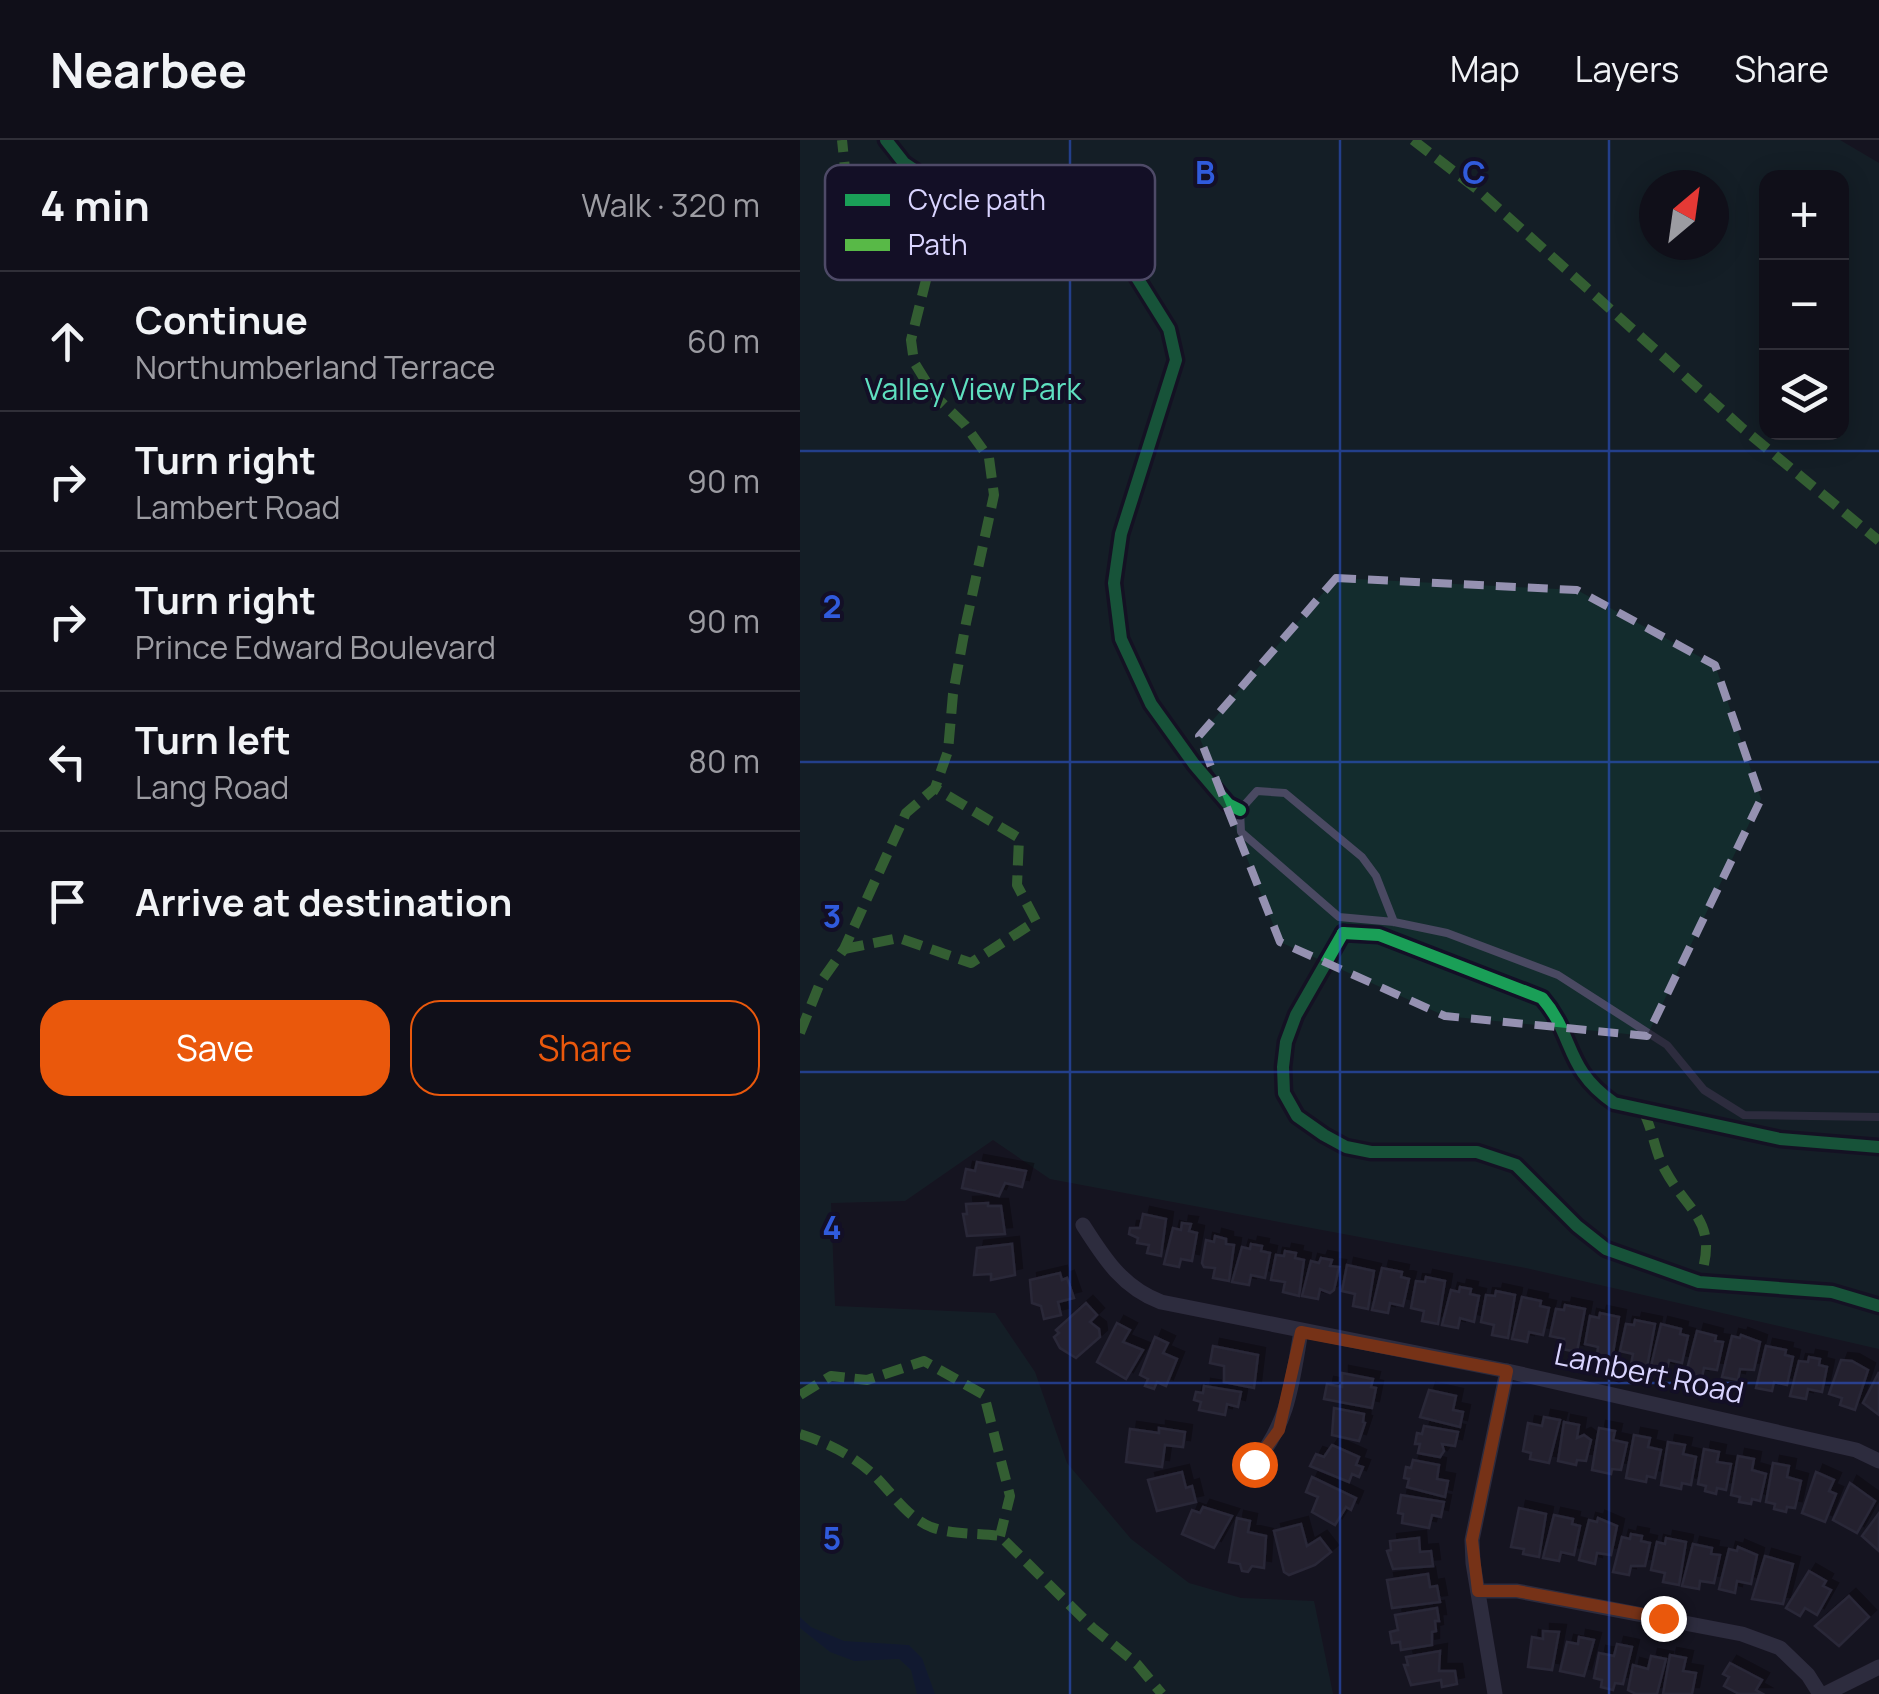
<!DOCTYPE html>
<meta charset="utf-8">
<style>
body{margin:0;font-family:Manrope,sans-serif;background:#191822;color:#f1f3f6}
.controls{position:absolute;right:30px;top:30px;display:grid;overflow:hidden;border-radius:20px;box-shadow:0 5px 25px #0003}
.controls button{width:90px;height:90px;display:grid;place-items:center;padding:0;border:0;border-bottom:2px solid #302f38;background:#100f19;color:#f1f3f6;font:50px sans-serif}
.compass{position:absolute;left:839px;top:30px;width:90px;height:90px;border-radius:50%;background:#100f19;box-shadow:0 5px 25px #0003;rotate:29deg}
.stop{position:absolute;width:30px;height:30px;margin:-22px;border:8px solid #ea580c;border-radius:50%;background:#fff}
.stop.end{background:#ea580c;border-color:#fff;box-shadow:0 2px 10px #0008}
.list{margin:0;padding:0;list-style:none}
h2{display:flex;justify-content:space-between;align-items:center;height:130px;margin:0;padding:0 40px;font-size:42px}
h2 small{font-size:32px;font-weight:400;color:#9c9ca2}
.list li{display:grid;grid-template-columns:65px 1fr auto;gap:30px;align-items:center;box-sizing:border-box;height:140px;padding:0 40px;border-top:2px solid #302f38}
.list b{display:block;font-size:38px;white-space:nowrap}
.list p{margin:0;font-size:32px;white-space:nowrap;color:#9c9ca2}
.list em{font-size:32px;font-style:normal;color:#9c9ca2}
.actions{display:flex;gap:20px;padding:30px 40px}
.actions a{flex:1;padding:22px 0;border:2px solid #ea580c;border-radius:30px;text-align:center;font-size:35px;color:#ea580c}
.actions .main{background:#ea580c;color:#fff}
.icon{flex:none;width:55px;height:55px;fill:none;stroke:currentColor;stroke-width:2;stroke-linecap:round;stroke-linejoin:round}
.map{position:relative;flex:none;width:1079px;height:1554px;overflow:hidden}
header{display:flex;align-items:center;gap:60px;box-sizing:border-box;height:140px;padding:0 50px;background:#100f19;border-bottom:2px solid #302f38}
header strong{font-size:48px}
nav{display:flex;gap:55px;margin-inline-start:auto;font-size:35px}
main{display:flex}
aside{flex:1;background:#100f19}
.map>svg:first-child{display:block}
.green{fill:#132c2d;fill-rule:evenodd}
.water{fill:#0d2144}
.building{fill:#343243;stroke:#433f54;stroke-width:2.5;filter:url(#shadow)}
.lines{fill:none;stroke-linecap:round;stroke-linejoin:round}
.service{stroke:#4a4962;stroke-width:8}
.minor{stroke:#4a4962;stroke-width:15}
.quiet{stroke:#58b947;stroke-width:10;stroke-dasharray:20 10;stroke-linecap:butt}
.cycleway-casing{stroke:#130f26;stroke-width:19}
.cycleway{stroke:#1a9f57;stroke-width:12}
.route{stroke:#ea580c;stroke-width:12}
.marked{fill:none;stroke:#9591b1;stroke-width:8;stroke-dasharray:20 12;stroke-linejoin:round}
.grid{fill:none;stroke:#305bdc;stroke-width:2.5;stroke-opacity:0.55}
.labels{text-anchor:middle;stroke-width:8;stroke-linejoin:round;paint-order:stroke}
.park-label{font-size:30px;fill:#5fe0c0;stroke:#130f26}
.street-label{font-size:30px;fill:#d9d4ff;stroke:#130f26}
.key{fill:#130f26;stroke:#4e4a67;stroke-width:2.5}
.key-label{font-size:28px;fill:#d9d4ff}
.grid-label{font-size:32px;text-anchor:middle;font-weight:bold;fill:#305bdc;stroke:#130f26;stroke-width:8;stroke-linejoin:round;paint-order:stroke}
</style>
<header>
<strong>Nearbee</strong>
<nav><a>Map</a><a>Layers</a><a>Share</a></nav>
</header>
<main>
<aside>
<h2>4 min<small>Walk · 320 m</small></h2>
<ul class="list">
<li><svg class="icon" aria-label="ahead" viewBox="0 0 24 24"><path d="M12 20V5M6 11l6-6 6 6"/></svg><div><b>Continue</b><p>Northumberland Terrace</p></div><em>60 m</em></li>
<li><svg class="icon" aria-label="right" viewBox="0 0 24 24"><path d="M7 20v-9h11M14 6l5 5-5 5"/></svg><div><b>Turn right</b><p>Lambert Road</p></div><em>90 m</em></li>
<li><svg class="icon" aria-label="right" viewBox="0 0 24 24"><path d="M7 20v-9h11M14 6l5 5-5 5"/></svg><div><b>Turn right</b><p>Prince Edward Boulevard</p></div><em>90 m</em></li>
<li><svg class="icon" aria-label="left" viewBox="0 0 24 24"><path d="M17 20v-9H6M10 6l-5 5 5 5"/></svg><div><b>Turn left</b><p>Lang Road</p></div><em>80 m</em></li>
<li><svg class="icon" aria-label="arrive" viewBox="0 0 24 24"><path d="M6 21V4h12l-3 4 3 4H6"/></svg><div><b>Arrive at destination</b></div></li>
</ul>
<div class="actions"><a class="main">Save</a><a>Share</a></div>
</aside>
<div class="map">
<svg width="1079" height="1554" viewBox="0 0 1079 1554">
<defs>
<filter id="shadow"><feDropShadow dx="7" dy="-7" stdDeviation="0" flood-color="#0009"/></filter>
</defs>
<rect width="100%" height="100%" fill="#161421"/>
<path class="green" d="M0 0H1040L1079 23V1209L726 1128 250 1039 193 1000 105 1061 31 1063 35 1166 195 1173 235 1232 267 1323 331 1399 389 1443 441 1458 514 1461 533 1554H0ZM966 38H1042V292H966ZM854 45H914V105H854Z"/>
<polygon class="water" points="0,1477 11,1487 44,1501 109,1505 122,1518 135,1554 117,1554 111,1530 99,1519 54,1521 30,1512 0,1488"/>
<g class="building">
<polygon points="177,1022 226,1031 222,1047 205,1043 199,1056 162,1048 166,1029 175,1031"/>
<polygon points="188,1063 188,1066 201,1066 205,1094 167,1096 163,1074 167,1074 166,1064"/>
<polygon points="343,1074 366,1079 361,1116 347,1113 349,1105 337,1103 338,1098 329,1094 330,1088 340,1088"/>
<polygon points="382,1083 391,1084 389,1091 397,1093 392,1121 381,1119 379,1127 364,1124 373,1088 381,1090"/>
<polygon points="415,1096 426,1099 426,1104 434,1105 429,1141 413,1138 415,1128 404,1127 402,1123 406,1100 414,1102"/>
<polygon points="212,1104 215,1135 191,1140 191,1134 174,1135 177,1108"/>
<polygon points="451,1104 462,1106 461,1111 470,1113 465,1138 451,1135 449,1145 432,1142 442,1107 450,1109"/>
<polygon points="485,1111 496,1113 495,1118 504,1120 499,1156 483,1152 485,1142 471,1140 476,1115 484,1116"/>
<polygon points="521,1118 532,1120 530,1126 539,1127 534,1150 530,1153 520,1149 518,1159 502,1156 511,1121 519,1123"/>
<polygon points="547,1125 574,1131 568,1169 553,1166 555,1154 542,1151"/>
<polygon points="582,1128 602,1132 601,1137 609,1139 603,1166 590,1163 588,1173 572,1170"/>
<polygon points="260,1133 262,1140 267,1138 274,1158 258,1162 261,1175 244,1179 241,1166 232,1163 230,1140"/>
<polygon points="626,1137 645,1141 638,1184 622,1181 624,1171 611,1168 616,1141 625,1142"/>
<polygon points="660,1147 671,1149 670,1154 679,1156 674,1182 660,1178 658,1188 642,1185 651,1150 659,1152"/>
<polygon points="696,1151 715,1155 708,1198 692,1195 694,1185 681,1182 686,1155 695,1156"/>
<polygon points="722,1157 741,1161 740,1166 749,1168 743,1195 729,1192 727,1202 712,1199"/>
<polygon points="286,1163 297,1175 290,1182 299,1189 300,1197 276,1218 260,1208 254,1197 259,1193 256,1190"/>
<polygon points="765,1165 785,1169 777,1212 762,1209 764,1199 750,1196 756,1169 764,1170"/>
<polygon points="800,1173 819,1177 812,1219 797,1216 798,1207 785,1204 790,1176 799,1178"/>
<polygon points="835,1180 855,1184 847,1227 831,1224 833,1214 820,1211 826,1184 834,1185"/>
<polygon points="317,1183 330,1190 323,1202 343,1210 326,1239 297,1222"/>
<polygon points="861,1184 881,1189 880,1194 888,1196 882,1223 869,1220 867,1230 851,1226"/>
<polygon points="897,1191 916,1196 915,1201 923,1202 917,1230 904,1228 902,1237 886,1233"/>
<polygon points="941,1195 960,1202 954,1230 940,1229 938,1240 922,1237 932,1196 940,1198"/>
<polygon points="355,1197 368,1203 363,1213 377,1219 366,1246 357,1242 354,1249 345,1246 348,1239 340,1235"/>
<polygon points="413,1206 458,1215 454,1248 424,1242 424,1226 410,1223"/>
<polygon points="966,1206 986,1210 985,1215 993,1217 987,1245 974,1242 972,1251 956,1248"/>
<polygon points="1009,1217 1020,1219 1019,1225 1027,1227 1022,1252 1008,1249 1006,1259 990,1256 999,1221 1008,1222"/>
<polygon points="1041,1220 1052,1221 1068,1230 1055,1270 1040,1265 1042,1258 1029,1254"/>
<polygon points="1079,1232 1079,1275 1063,1263"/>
<polygon points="542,1233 573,1239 571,1247 576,1248 572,1268 524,1259 527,1244 542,1247"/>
<polygon points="404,1246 441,1252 438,1267 427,1264 425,1275 399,1270 401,1262 394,1260 396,1252 403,1253"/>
<polygon points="629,1250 656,1256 653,1270 663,1272 660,1287 620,1277"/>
<polygon points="534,1268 564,1274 563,1282 565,1283 559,1301 532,1295"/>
<polygon points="744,1277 760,1280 749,1323 730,1319 731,1313 723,1311 728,1283 742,1286"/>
<polygon points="764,1282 779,1285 777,1298 784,1295 791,1300 786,1321 777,1320 776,1325 758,1321"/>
<polygon points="624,1286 658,1292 655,1306 642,1304 644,1311 640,1317 618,1313 620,1304 615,1304 617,1293 622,1294"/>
<polygon points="359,1288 385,1292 383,1307 365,1305 362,1327 326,1322 330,1289 359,1293"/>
<polygon points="799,1288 815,1291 813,1300 827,1303 821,1330 812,1329 811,1334 792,1330"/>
<polygon points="834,1295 850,1298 848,1307 861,1310 855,1338 847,1336 846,1342 826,1338"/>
<polygon points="868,1302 885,1305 883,1314 896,1317 891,1345 882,1343 881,1349 861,1345"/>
<polygon points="532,1305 559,1317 556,1325 563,1327 559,1337 552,1334 549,1342 510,1326 516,1314 524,1317"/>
<polygon points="904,1309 919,1312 917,1322 931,1324 926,1350 917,1348 916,1354 905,1351 906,1346 898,1344"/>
<polygon points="938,1316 954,1319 952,1330 966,1334 960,1361 952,1359 951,1364 939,1362 940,1357 931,1355"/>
<polygon points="613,1320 639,1325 637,1339 648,1341 645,1357 607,1347 609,1339 604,1338 606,1327 611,1328"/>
<polygon points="973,1323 989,1326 987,1337 1001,1341 995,1368 987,1367 986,1372 974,1369 975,1364 966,1362"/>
<polygon points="382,1332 386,1348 392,1346 396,1362 357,1371 348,1340"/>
<polygon points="1016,1332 1034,1340 1029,1351 1036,1354 1025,1382 1002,1373"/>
<polygon points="512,1337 556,1358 551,1370 546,1367 535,1385 512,1372 518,1357 506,1352"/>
<polygon points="1050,1343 1075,1361 1057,1393 1033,1380"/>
<polygon points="601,1355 644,1362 641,1377 632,1375 629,1388 602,1383 603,1374 598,1373"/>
<polygon points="403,1367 432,1376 414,1408 382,1394 392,1370 400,1373"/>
<polygon points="719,1368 746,1374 739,1417 723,1414 724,1409 711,1407"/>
<polygon points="1079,1373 1079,1411 1062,1396"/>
<polygon points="754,1375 773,1379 772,1384 780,1386 774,1415 761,1412 759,1421 743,1418"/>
<polygon points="437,1378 450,1381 448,1392 466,1396 464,1428 452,1426 448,1432 442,1431 440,1424 429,1422"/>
<polygon points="798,1378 817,1386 811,1415 797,1413 795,1424 779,1420 789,1380 797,1382"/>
<polygon points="501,1384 507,1406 520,1398 531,1412 515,1425 489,1435 484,1432 474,1391"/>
<polygon points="831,1394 842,1396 841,1401 850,1403 845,1426 831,1426 829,1435 813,1432 822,1397 830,1399"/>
<polygon points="619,1398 620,1412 631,1411 633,1426 593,1429 587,1411 591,1410 590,1401"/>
<polygon points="866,1398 886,1402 879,1445 863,1442 865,1433 851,1430 857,1402 865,1404"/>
<polygon points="893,1404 912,1408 911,1414 920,1415 914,1443 900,1441 899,1449 882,1446"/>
<polygon points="938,1407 957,1415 951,1444 937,1441 935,1453 919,1449 929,1409 937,1411"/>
<polygon points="965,1416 993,1424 983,1464 952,1459"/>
<polygon points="1009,1431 1026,1441 1023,1446 1031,1450 1017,1475 1005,1468 1000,1476 986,1468"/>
<polygon points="628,1434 630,1447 637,1446 640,1462 592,1468 587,1440"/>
<polygon points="1049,1456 1069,1477 1039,1506 1015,1486"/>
<polygon points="637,1468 639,1481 635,1481 636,1491 632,1492 632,1505 601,1510 600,1502 592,1503 590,1492 598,1490 595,1475"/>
<polygon points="743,1491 759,1492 752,1530 728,1527 732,1497 743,1499"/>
<polygon points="779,1497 794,1500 784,1536 760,1531 767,1502 778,1504"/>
<polygon points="817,1504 832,1507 823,1544 815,1543 813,1550 801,1547 802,1540 794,1538 799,1513 814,1516"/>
<polygon points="640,1511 639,1531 655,1531 657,1544 642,1547 641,1540 611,1545 604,1525 608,1525 606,1517"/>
<polygon points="870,1515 886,1518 883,1531 896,1533 892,1554 863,1554"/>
<polygon points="851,1516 866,1519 857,1554 836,1554 828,1550 833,1525 848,1529"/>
<polygon points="930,1523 962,1540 956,1550 963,1554 939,1554 924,1546 929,1537 923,1534"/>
</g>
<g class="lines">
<polyline class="service" points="594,782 576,736 562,717 485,653 457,651 440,670 441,692 539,777 594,782 647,793 758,835 867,905 904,950 944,975 1079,977"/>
<g class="minor">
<path d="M283 1085C304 1118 322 1147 361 1162L707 1231 1056 1310 1079 1321"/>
<path d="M454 1324C489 1283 492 1243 501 1191"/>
<polyline points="678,1451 717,1451 942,1494 980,1508 1008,1535 1020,1554"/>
<polyline points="695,1554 673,1423 672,1400 707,1231"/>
<polyline points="1025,1554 1079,1527"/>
</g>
<g class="quiet">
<polyline points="613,0 678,50 941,287 1079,401"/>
<polyline points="44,809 99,798 171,823 236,781 217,745 219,698 135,648"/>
<polyline points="0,893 20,843 44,809 106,673 135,648 148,611 153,554 166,483 194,355 189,318 165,285 135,256 114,222 111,200 127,136 111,107 88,84 48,57 42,0"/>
<path d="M843 971C853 990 855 1013 865 1030 890 1076 920 1080 899 1142"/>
<polyline points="0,1255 31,1236 67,1240 124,1221 184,1255 210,1356 200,1396"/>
<path d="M0 1294C28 1303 52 1315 74 1335 92 1353 107 1377 131 1387 153 1395 178 1393 200 1396L293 1488 337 1524 362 1554"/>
</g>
<g class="cycleway-casing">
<g id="cycleway">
<polyline points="86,0 104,23 132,42 183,56 243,90 297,107 326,120 369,189 376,220 321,394 314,443 321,499 351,564 394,624 428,664 440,670"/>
<polyline points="543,793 496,875 486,902 483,927 484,953 497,976 524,995 546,1007 571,1012 677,1012 716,1025 777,1086 806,1109 899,1142 1032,1152 1079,1166"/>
<path d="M543 793 579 795 742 858C775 896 764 929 814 963L980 999 1079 1007"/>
</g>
</g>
<use href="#cycleway" class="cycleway"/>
</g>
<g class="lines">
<polyline class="route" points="454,1324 479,1290 501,1192 707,1231 672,1400 678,1451 717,1451 863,1478"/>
</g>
<path d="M0 0H1079V1554H0ZM536 438 777 450 915 525 961 659 847 896 645 876 480 802 399 596Z" fill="#161421" fill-opacity=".55" fill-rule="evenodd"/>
<path class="marked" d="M536 438 777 450 915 525 961 659 847 896 645 876 480 802 399 596Z"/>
<path class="grid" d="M270 0V1554M540 0V1554M809 0V1554M0 311H1079M0 622H1079M0 932H1079M0 1243H1079"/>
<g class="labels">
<g class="park-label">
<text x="173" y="260">Valley View Park</text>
</g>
<g class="street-label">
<text transform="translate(849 1234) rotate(12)" y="10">Lambert Road</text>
</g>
</g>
<rect x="25" y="25" width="330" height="115" rx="15" class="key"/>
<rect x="45" y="54" width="45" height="12" fill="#1a9f57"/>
<rect x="45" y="99" width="45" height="12" fill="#58b947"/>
<g class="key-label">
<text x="108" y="70">Cycle path</text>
<text x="108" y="115">Path</text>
</g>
<g class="grid-label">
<text x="405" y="44">B</text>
<text x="674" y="44">C</text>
<text x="32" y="478">2</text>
<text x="32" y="788">3</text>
<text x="32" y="1099">4</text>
<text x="32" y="1410">5</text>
</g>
</svg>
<div class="controls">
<button>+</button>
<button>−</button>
<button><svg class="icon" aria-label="layers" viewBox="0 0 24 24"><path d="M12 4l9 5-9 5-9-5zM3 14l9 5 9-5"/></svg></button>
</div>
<svg class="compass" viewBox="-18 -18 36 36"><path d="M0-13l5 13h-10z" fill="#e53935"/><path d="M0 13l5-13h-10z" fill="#9c9ca2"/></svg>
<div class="stop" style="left:454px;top:1324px"></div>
<div class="stop end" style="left:863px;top:1478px"></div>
</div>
</main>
